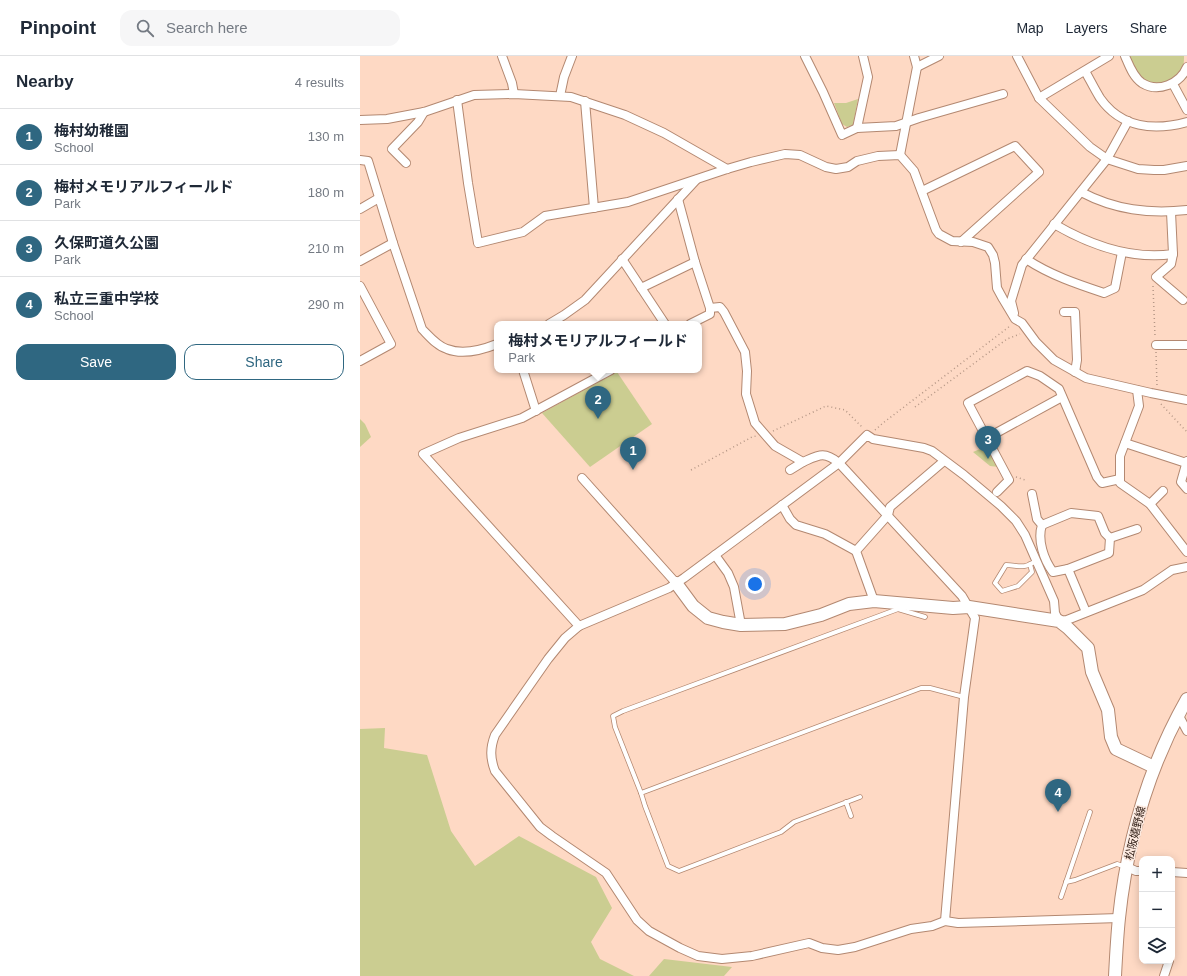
<!DOCTYPE html>
<meta charset="utf-8">
<style>
body{margin:0;font-family:Arial,"Noto Sans JP",sans-serif;background:#f6f6f7;color:#1f2937}
.controls{position:absolute;right:12px;bottom:12px;display:grid;overflow:hidden;border-radius:8px;box-shadow:0 2px 10px #0003}
.controls button{width:36px;height:36px;display:grid;place-items:center;padding:0;border:0;border-bottom:1px solid #e0e1e3;background:#fff;color:#1f2937;font:20px sans-serif}
.you{position:absolute;left:395px;top:528px;width:14px;height:14px;margin:-10px;border:3px solid #fff;border-radius:50%;background:#1a73e8;box-shadow:0 0 0 6px #1a73e833}
.badge{display:grid;place-items:center;width:26px;height:26px;border-radius:50%;background:#2f6781;color:#fff;font-size:13px;font-weight:700}
.pin{position:absolute;translate:-50% -33px;filter:drop-shadow(0 1px 2px #0008)}
.pin::after{content:'';position:absolute;top:21px;width:14px;height:12px;background:inherit;clip-path:polygon(0 0,100% 0,50% 100%)}
.popup{position:absolute;left:134px;top:265px;width:208px;height:52px;box-sizing:border-box;display:grid;place-content:center;border-radius:8px;background:#fff;filter:drop-shadow(0 1px 3px #0005);font-size:13px;white-space:nowrap;color:#747a83}
.popup b{font-size:15px;color:#1f2937}
.popup::after{content:'';position:absolute;left:50%;top:100%;margin-left:-8px;border:8px solid transparent;border-top-color:#fff}
.list{margin:0;padding:0;list-style:none}
h2{display:flex;justify-content:space-between;align-items:center;height:52px;margin:0;padding:0 16px;font-size:17px}
h2 small{font-size:13px;font-weight:400;color:#747a83}
.list li{display:grid;grid-template-columns:26px 1fr auto;gap:12px;align-items:center;box-sizing:border-box;height:56px;padding:0 16px;border-top:1px solid #e0e1e3}
.list b{display:block;font-size:15px;white-space:nowrap}
.list p{margin:0;font-size:13px;white-space:nowrap;color:#747a83}
.list em{font-size:13px;font-style:normal;color:#747a83}
.actions{display:flex;gap:8px;padding:12px 16px}
.actions a{flex:1;padding:9px 0;border:1px solid #2f6781;border-radius:12px;text-align:center;font-size:14px;color:#2f6781}
.actions .main{background:#2f6781;color:#fff}
.icon{flex:none;width:22px;height:22px;fill:none;stroke:currentColor;stroke-width:2;stroke-linecap:round;stroke-linejoin:round}
.map{position:relative;flex:none;width:827px;height:920px;overflow:hidden}
header{display:flex;align-items:center;gap:24px;box-sizing:border-box;height:56px;padding:0 20px;background:#fff;border-bottom:1px solid #e0e1e3}
header strong{font-size:19px}
nav{display:flex;gap:22px;margin-inline-start:auto;font-size:14px}
.search{width:280px;height:36px;background:#f6f6f7;display:flex;align-items:center;gap:10px;box-sizing:border-box;padding:0 14px;border-radius:12px;color:#747a83;font-size:15px}
main{display:flex}
aside{flex:1;background:#fff}
.map>svg:first-child{display:block}
.green{fill:#cbcd91}
.lines{fill:none;stroke-linecap:round;stroke-linejoin:round}
.lane-casing{stroke:#b38871;stroke-width:5.5}
.street-casing{stroke:#b38871;stroke-width:10}
.secondary-casing{stroke:#b38871;stroke-width:14}
.path{stroke:#b59786;stroke-width:1.5;stroke-dasharray:1 3;stroke-linecap:butt}
.lane{stroke:#fff;stroke-width:4}
.street{stroke:#fff;stroke-width:8}
.secondary{stroke:#fff;stroke-width:12}
.labels{text-anchor:middle;stroke-width:3;stroke-linejoin:round;paint-order:stroke}
.street-label{font-size:11px;fill:#2d1c13;stroke:#fdeae0}
</style>
<header>
<strong>Pinpoint</strong>
<div class="search"><svg class="icon" aria-label="search" viewBox="0 0 24 24"><circle cx="10" cy="10" r="6"/><path d="M15 15l6 6"/></svg>Search here</div>
<nav><a>Map</a><a>Layers</a><a>Share</a></nav>
</header>
<main>
<aside>
<h2>Nearby<small>4 results</small></h2>
<ul class="list">
<li><span class="badge">1</span><div><b>梅村幼稚園</b><p>School</p></div><em>130 m</em></li>
<li><span class="badge">2</span><div><b>梅村メモリアルフィールド</b><p>Park</p></div><em>180 m</em></li>
<li><span class="badge">3</span><div><b>久保町道久公園</b><p>Park</p></div><em>210 m</em></li>
<li><span class="badge">4</span><div><b>私立三重中学校</b><p>School</p></div><em>290 m</em></li>
</ul>
<div class="actions"><a class="main">Save</a><a>Share</a></div>
</aside>
<div class="map">
<svg width="827" height="920" viewBox="0 0 827 920">
<rect width="100%" height="100%" fill="#fed9c4"/>
<g class="green">
<path d="M770 0H824C824 4 824 9 822 12 815 27 794 32 782 22 776 17 773 7 770 0Z"/>
<polygon points="498,43 493,69 487,71 482,68 474,47 486,47"/>
<polygon points="257,316 292,368 230,411 182,357"/>
<polygon points="0,363 5,368 11,381 0,391"/>
<polygon points="627,390 639,411 630,410 613,396"/>
<polygon points="25,672 24,692 67,699 91,775 115,810 159,780 236,821 252,852 231,886 240,903 274,920 0,920 0,673"/>
<polygon points="304,903 372,911 364,920 289,920"/>
</g>
<g class="lines">
<g class="lane-casing">
<g id="lane">
<path d="M670 508 672 516 658 530 642 535 635 527 646 509C661 510 663 513 676 505"/>
<polyline points="281,737 255,671 253,660 263,655 538,553 565,561"/>
<polyline points="500,741 434,766 421,776 319,815 308,810 285,750 281,737 561,632 570,632 604,641"/>
<polyline points="486,746 491,760"/>
<polyline points="706,826 715,824 757,808 766,811"/>
<polyline points="701,841 730,756"/>
</g>
</g>
<g class="street-casing">
<g id="street">
<polyline points="142,0 152,27 154,38"/>
<polyline points="445,0 463,36 482,79 497,72 536,70 559,62 643,38"/>
<polyline points="657,0 679,42 730,91 747,103 778,113 794,114 804,114 827,110"/>
<path d="M765 0C769 9 773 21 782 27 798 37 820 28 827 11"/>
<polyline points="557,11 579,0"/>
<path d="M725 15C730 24 735 34 740 42 761 72 794 75 827 66"/>
<polyline points="813,28 827,54"/>
<polyline points="200,40 204,21 212,0"/>
<polyline points="679,42 749,0"/>
<polyline points="97,44 108,127 118,187 163,176 185,160 268,146 367,113 391,106 425,98 440,99 466,111 476,113 488,111 497,105 518,100 540,99 554,115 576,174 579,178 592,185 613,186 628,191 633,199 635,207 637,232 643,243 655,263 662,267 676,286 694,304 726,322 791,337 827,344"/>
<polyline points="225,45 234,152"/>
<polyline points="0,64 27,63 64,56 114,39 154,38 211,41 265,59 304,77 367,113"/>
<polyline points="497,72 508,21 503,0"/>
<polyline points="540,99 557,11 554,0"/>
<path d="M0 104 8 105 33 187 62 273C69 280 77 290 87 293 102 299 122 294 137 288"/>
<polyline points="46,107 32,93 58,66 64,56"/>
<polyline points="562,135 655,90 679,116 601,186"/>
<path d="M721 136C755 154 789 158 827 154"/>
<polyline points="318,143 335,206 350,252 350,258 330,268"/>
<polyline points="0,153 19,142"/>
<path d="M694 168C730 189 771 204 813 198L811 156"/>
<polyline points="813,198 811,208 796,221 823,244"/>
<polyline points="262,203 305,268"/>
<path d="M666 203C690 219 717 228 744 237L755 232 762 196"/>
<polyline points="0,205 33,187"/>
<polyline points="0,230 31,288 0,305"/>
<polyline points="281,232 335,206"/>
<path d="M350 252 360 251 364 256 385 296 387 315 386 338 395 367 415 390 443 406C459 399 464 395 479 407L602 540 615 562 604 641 585 865"/>
<polyline points="704,256 715,256 717,304 715,316"/>
<polyline points="654,257 651,245 662,209 747,103 768,65"/>
<polyline points="189,268 204,259 225,244 336,124"/>
<polyline points="796,289 827,289"/>
<polyline points="163,314 176,355"/>
<polyline points="777,334 779,350 760,400 760,427 790,448 827,496"/>
<polyline points="627,382 702,341"/>
<polyline points="765,387 826,407"/>
<polyline points="827,405 821,426 827,433"/>
<polyline points="430,414 443,406"/>
<polyline points="222,422 316,527"/>
<polyline points="637,436 649,424 608,347 667,315 680,320 699,333 737,421 742,427 760,423"/>
<path d="M672 438 677 463 682 469C677 484 684 504 693 516L708 513 726 556"/>
<polyline points="790,448 803,435"/>
<polyline points="422,449 430,463 436,469 465,478 496,495"/>
<polyline points="682,469 711,457 738,460 745,477 750,482"/>
<polyline points="355,499 368,517 374,531 381,569"/>
<polyline points="708,513 749,497 750,482 777,473"/>
<polyline points="514,545 496,495 528,459 530,451 584,405"/>
<polyline points="219,570 63,398 99,382 162,362 251,314"/>
<polyline points="818,658 827,675"/>
<polyline points="767,811 776,815 782,815"/>
<polyline points="812,816 827,817"/>
<path d="M759 862 598 867 585 865 572 870 551 873 495 891 478 894 462 892 449 887 392 900 362 903 338 900 320 892 289 875 277 864 246 817 192 780 180 771 135 715C130 702 130 692 135 679L188 603 205 582 219 570 309 532 324 522 479 407 507 379 513 383 564 392 572 395 604 419 641 450 656 465 665 479 694 545 695 557 699 565 707 564 783 534 812 514 827 511"/>
<polyline points="804,920 809,905"/>
</g>
</g>
<g class="secondary-casing">
<g id="secondary">
<polyline points="316,527 333,550 348,562 363,566 381,569 425,568 461,559 489,548 514,545 593,552 609,551 699,565 708,572 728,592 732,616 748,654 751,681 756,693 794,711"/>
<path d="M755 920C756 901 757 881 759 862 767 786 789 710 827 643"/>
</g>
</g>
<g class="path">
<polyline points="793,230 795,280"/>
<polyline points="796,296 797,330"/>
<polyline points="801,348 827,376"/>
<polyline points="555,351 647,283 660,278"/>
<polyline points="515,374 523,367 650,270"/>
<polyline points="413,375 466,350 485,354 503,372"/>
<polyline points="331,414 392,381 396,380"/>
<polyline points="656,421 665,424"/>
</g>
<use href="#lane" class="lane"/>
<use href="#street" class="street"/>
<use href="#secondary" class="secondary"/>
</g>
<g class="labels">
<g class="street-label">
<text transform="translate(775 777) rotate(-76)" y="4">松阪嬉野線</text>
</g>
</g>
</svg>
<div class="controls">
<button>+</button>
<button>−</button>
<button><svg class="icon" aria-label="layers" viewBox="0 0 24 24"><path d="M12 4l9 5-9 5-9-5zM3 14l9 5 9-5"/></svg></button>
</div>
<div class="you"></div>
<div class="pin badge" style="left:273px;top:414px">1</div>
<div class="pin badge" style="left:238px;top:363px">2</div>
<div class="popup"><b>梅村メモリアルフィールド</b>Park</div>
<div class="pin badge" style="left:628px;top:403px">3</div>
<div class="pin badge" style="left:698px;top:756px">4</div>
</div>
</main>
